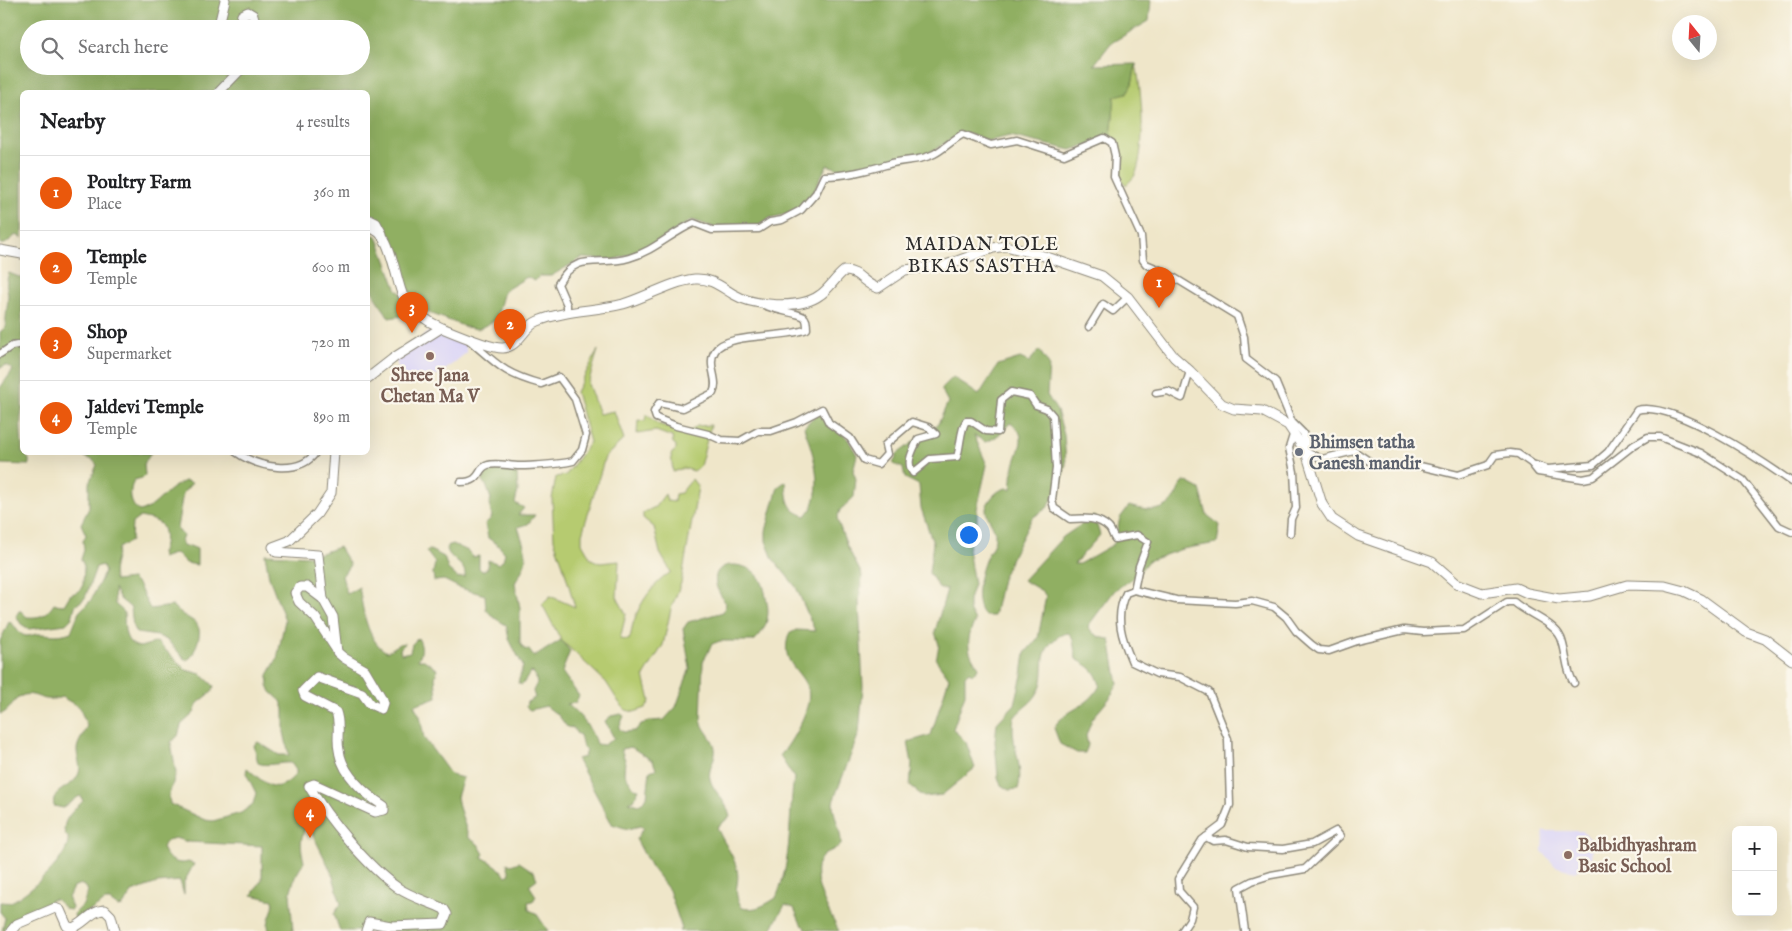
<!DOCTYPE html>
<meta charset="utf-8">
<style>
body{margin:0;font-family:"IM FELL English",serif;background:#f2f2f2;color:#202124}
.controls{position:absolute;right:15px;bottom:15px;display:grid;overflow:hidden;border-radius:8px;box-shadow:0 5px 20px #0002}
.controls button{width:45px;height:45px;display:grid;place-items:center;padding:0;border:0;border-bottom:1px solid #e0e0e0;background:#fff;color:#202124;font:25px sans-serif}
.compass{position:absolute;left:1672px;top:15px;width:45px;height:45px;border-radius:50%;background:#fff;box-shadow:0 5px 20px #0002;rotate:342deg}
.you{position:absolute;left:968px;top:534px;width:18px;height:18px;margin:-12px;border:4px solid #fff;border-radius:50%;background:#1a73e8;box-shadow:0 0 0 8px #1a73e833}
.badge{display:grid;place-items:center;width:32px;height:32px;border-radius:50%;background:#ea580c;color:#fff;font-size:16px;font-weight:700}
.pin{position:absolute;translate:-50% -41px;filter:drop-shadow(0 1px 2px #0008)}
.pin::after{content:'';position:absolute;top:26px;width:18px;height:15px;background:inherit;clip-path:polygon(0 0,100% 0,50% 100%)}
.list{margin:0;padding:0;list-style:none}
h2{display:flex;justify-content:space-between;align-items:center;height:65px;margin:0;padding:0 20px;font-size:21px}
h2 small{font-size:16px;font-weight:400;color:#757577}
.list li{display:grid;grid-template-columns:32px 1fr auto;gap:15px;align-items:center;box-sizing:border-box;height:75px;padding:0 20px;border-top:1px solid #e0e0e0}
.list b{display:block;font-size:19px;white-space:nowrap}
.list p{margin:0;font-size:16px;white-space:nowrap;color:#757577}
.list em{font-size:16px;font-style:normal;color:#757577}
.icon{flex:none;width:28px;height:28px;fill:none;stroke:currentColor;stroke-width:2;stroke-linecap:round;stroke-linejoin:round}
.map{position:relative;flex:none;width:1792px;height:931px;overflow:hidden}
.search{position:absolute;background:#fff;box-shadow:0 5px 20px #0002;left:20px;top:20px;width:350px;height:55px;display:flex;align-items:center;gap:12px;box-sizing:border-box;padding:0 18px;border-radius:28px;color:#757577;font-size:19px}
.panel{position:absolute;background:#fff;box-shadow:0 5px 20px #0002;left:20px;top:90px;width:350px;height:365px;border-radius:8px}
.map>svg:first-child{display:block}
.built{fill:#dcd6f6}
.green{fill:#b6cb6f;stroke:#707b4d}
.forest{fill:#90af62;stroke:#5e6d46;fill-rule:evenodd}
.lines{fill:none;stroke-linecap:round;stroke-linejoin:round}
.street-casing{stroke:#8d887a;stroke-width:9}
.secondary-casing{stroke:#8d887a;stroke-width:11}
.street{stroke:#fff;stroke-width:6}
.secondary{stroke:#fff;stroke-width:9}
.education-dot{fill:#8d6e63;stroke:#fbf7ec;stroke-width:2}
.worship-dot{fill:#6b7280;stroke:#fbf7ec;stroke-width:2}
.labels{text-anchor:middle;stroke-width:4.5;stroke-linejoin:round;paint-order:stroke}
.education-label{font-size:18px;font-weight:bold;fill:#785e54;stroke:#fbf7ec}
.worship-label{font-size:18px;font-weight:bold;fill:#5b616d;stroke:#fbf7ec;text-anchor:start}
.neighbourhood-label{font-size:19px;letter-spacing:1px;fill:#2b2b2b;stroke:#fbf7ec}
</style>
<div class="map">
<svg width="1792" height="931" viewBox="0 0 1792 931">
<rect width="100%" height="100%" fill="#fbf7ec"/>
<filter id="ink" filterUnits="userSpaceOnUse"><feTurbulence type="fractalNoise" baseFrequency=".02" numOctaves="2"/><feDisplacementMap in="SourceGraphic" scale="10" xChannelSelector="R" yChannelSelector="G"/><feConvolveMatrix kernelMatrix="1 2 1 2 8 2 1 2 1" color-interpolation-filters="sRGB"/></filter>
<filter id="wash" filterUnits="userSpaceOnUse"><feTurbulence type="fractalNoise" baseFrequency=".0096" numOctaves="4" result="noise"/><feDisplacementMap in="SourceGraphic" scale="20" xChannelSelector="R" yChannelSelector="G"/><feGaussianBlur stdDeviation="1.12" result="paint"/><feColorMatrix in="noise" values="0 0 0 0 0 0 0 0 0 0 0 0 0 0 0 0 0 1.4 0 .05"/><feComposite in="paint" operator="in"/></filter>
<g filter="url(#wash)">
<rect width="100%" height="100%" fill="#efe6c9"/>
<g class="built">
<polygon points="433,328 466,340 466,353 439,375 402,384 396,373 399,370 395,359"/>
<polygon points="1543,831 1583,831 1593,842 1591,859 1575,872 1555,866 1542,851"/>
</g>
<g class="green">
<path d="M1136 64C1142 94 1146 144 1136 173 1134 178 1129 182 1126 185L1118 176 1121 156 1117 141 1111 137 1115 96 1132 84Z"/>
<path d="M598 350 588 384 599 414 614 411 624 439 605 457 582 534V543L591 559 600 563 619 561 617 597 626 614 620 639 629 640C632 634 631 628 634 621 640 602 654 583 671 572L660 553 654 527 643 518V513L655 507 665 494 667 501 674 502 675 494 681 493 692 479 698 487 681 583 671 609 663 645 644 676 650 701 646 708 634 712 626 710 620 704 606 682 561 640 542 604 550 596 575 607 563 565 554 540 552 499 556 477 566 475 590 442 576 392Z"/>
<polygon points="646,414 658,424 688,433 697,426 711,425 700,466 694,471 683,468 673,472 671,454 676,450 676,445 673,443 672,437 656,431 637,434 638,420 645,421"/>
</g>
<g class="forest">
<path d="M0 0H1151L1149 21 1111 43 1094 65 1136 64 1132 84 1127 93 1115 96 1111 137 1071 150 1010 136 988 141 963 132 934 150 910 159 842 170 827 165 813 193 795 212 770 218 759 226 716 228 692 220 642 251 612 260 582 258 551 276H539L535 281 527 277 504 291 496 320 478 329 466 327 422 310 398 273 388 229 379 227 368 228V92H22V238L16 235 5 244H0ZM29 29H361V66H29Z"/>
<path d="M373 235 377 236 396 288 423 319 407 315 389 318C385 310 379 304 375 297 372 290 374 287 368 282V236Z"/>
<path d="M9 273 19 277H22V410C19 422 22 438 22 452L29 459V465L0 464V388L13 370 6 365 0 368V332L6 327C5 317 8 305 8 295 7 284 5 285 9 273Z"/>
<path d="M1039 350 1049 365 1047 395 1057 411 1064 435 1066 464 1061 485 1047 508 1032 518 1012 557 1002 579 994 616H985C971 604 980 573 986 558 989 552 995 544 995 537 997 526 982 515 987 505 992 496 997 490 1007 488L1011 490C1012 483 1012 476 1013 470 1016 452 1031 435 1010 423 1002 432 996 439 985 442L974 435 987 465 977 509V523L968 549 974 584 969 600V610L975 621C967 638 965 651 979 667L973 674 969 672 965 676V694L953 729 966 742 975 768 942 795 924 797 910 786 912 763 908 742 931 735 949 678 936 660 939 645 935 632 947 589H940L929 573 933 543 921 508 919 485 905 478 903 468 893 464 897 454 938 424 948 402 941 389 953 377 979 395 998 365 1020 358 1029 362Z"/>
<path d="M817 413H822L848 439 857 455 853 471 856 479 854 497 840 510 837 519 847 546 862 575 859 602 863 687 859 733 833 802C833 817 842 830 841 845 836 849 829 851 824 855 804 871 830 914 839 931L807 930 801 924 794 908 785 905 770 931H679L682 929 669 890 651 867 636 839 644 828 640 826 628 829 612 824 577 759 584 757 586 750 583 748 580 735 576 733 574 728 567 727 559 716 546 706 530 710 526 707 527 702 535 698 533 691 537 683 534 673 531 672 522 685 518 683 523 666 509 639 506 625 493 617 486 609 485 595 460 588 444 580 434 581 433 573 435 563 426 551 430 550 444 557 448 569 458 578 465 577C467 562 446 560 447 546L453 544 468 551 473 557 479 556V568L482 571 488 568V560L499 564 503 560 505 553 498 545 488 538 485 524 492 517 489 504 491 499 486 485 481 481 484 479 485 468C497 464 507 467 517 474L518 491 515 503 524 508 518 515H535L528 524 518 527C527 556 531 556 515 583L520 608V643L524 649 529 650 534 657 561 640 570 651 562 672 579 696 575 703 567 704C579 714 592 728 596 744L604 745 614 738 605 721 611 716 621 714 624 716 619 728 623 732 635 731 641 724 651 721 664 720 676 707 690 668 683 629 688 622 723 612 726 604C723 598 717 591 716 584 711 558 748 562 758 576 764 583 765 593 767 602 770 617 766 630 754 641H720L712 644 703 662 701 720C703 731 713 737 715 748 717 758 707 769 710 779 713 792 726 799 730 817L717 827C722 841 732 852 736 866 742 885 730 887 742 908 755 911 765 905 776 898 793 859 788 818 794 778L780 756C791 743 813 707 808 690 801 668 779 664 789 634L796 630 815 631 796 587 773 559 766 541V531L778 487 786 481C787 499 787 511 806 516 827 492 813 453 804 427ZM631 747 653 761 656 769 650 771 647 797 639 805 629 802 634 800 639 789 634 788 624 773 625 760 621 749Z"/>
<path d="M85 453H151L144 464 145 475 142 478 134 480C129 491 129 504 139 511 153 510 161 496 171 489 175 486 181 483 185 481L192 483 183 493 177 528 183 536 181 541 184 547 190 546 197 549V565L186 563 176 553 162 558 161 553C165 547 167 528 159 523 155 520 145 518 140 517L132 523 131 541 118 548C117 559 110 571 115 581L132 579 139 586 150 609 173 606C186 623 209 617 195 649 193 654 192 658 186 660L167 640 158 636 136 633 133 627 131 608 120 599 114 588 115 604 124 612C125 625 122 644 140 647L157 642 186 670 201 674 214 686 212 692 198 703 194 713 181 725 178 736 171 742 176 773 169 795 170 804 205 820 213 821 241 813 253 804 256 793 246 773 247 768C266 784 276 797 296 774V770L291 763C281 762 266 767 258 763L254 745 258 742 279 755H289L284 732V709L281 701 271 692 268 685V675L277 659 285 620 269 577 265 554 312 556 339 547 350 565 342 576 347 594 359 587C363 608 366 641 387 652L399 644 405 643 400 649 401 654 410 652 412 644 418 638C423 647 422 652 418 660H424L437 669 435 678 437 697 414 705 420 716 424 738 451 775 463 778 457 797 459 807 469 838 478 844 484 854 482 857 497 866 506 876 510 874 507 863 511 865 519 862 534 872 537 879 529 885 536 896 533 901 528 902 529 910 536 913 548 931H340L334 914 341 904 332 873 310 829 306 827C299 839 301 849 304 862L295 877 290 893 293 931H269C265 919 276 910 273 900L252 895 262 879V846L188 842 175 838 168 840 162 847C165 858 177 866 188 862L194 864 184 882V895L180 881 157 883 132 892 123 906 118 907 110 901H105L77 919 75 918 74 914 83 905 88 891 86 887 80 884 73 887 68 898 72 908 71 910 66 909 55 899C47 900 45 907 39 911 31 915 23 917 15 920L7 931H2L5 918 0 912V902C4 902 8 903 11 902 28 893 72 857 68 837L65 834C61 820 74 810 83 801L81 796 78 797 63 808 54 806C50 790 71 788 77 777 83 768 77 760 77 750 77 742 85 734 87 725L79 707 62 697C41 704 38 692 24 695 12 698 11 712 0 714V641L9 622C15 624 15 629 20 633 27 639 31 634 39 634 52 634 57 637 71 632L79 612 91 600 105 571 102 565 96 567 85 598 75 606 72 618 66 624 29 629 21 624 16 616 19 611H21L27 617C41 618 47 615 54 604L64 605 70 595 79 591 83 585 84 566 81 559 84 550 83 541 86 535 81 524 89 508V483L97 465 93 460 85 457Z"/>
<path d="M1185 481 1200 489 1207 515 1220 525 1217 543 1182 549 1148 561 1136 576 1115 590 1088 626C1093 635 1099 638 1110 639L1118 684 1109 699 1092 719 1086 736 1088 745 1085 753H1077L1060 744 1054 728C1063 709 1089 709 1100 685 1096 670 1089 666 1076 659L1073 640 1069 633C1061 634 1059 636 1053 641 1037 656 1048 675 1038 692 1033 703 1021 708 1014 718 1009 742 1025 766 1018 789L1009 790 1001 785 998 777 995 741 997 723 1015 704 1022 675 1025 653 1038 638 1046 596 1042 591 1023 580 1063 537 1094 516 1100 535 1074 564H1079L1114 544 1120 518 1129 506C1155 514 1172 512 1181 483Z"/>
</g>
</g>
<g filter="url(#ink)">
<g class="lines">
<g class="street-casing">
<g id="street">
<path d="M764 305C773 310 802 314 804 317 807 319 807 325 807 329 786 339 726 332 715 351 706 365 720 380 713 393L683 408 659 403 654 412 656 418 676 426 708 434 721 440 740 441 758 431H771L797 422 822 409 829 423 850 438 864 460 878 464 887 454 885 445 912 422 928 427 936 434 918 439C913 451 905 462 913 473L930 459 957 457C961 445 960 430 966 421H971L986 431 998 432 1001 400 1011 392 1030 396 1036 405 1047 409 1053 416 1056 468 1052 500 1054 508 1070 519C1083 518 1099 517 1109 528 1112 531 1112 535 1115 539L1137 535 1148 542 1139 566 1134 590"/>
<path d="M567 312V305L558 284C577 250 599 267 629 258 654 251 671 233 694 223L712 230 759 229 770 222 782 220 801 210 816 193 824 176C846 176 868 170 889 164 904 159 918 162 934 154 944 149 952 140 963 134L991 145 1017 140 1064 155 1104 138 1112 143 1115 156 1114 177 1141 236 1143 260 1146 264 1165 272 1237 316 1244 337 1246 359 1275 381 1292 422 1303 433 1306 442V452L1322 459 1354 451 1375 465 1420 466 1458 475 1488 465 1495 455 1510 453 1518 454 1531 463 1538 472 1583 479 1593 477 1634 445 1648 437H1660L1701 453 1743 480 1779 526 1792 532"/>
<polyline points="1089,327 1103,304 1113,311 1128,297"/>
<polyline points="0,354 12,346 22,344"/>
<polyline points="1156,393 1168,391 1182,398 1190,371"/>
<path d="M236 452C257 467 299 477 316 452"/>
<path d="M1532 464 1548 469 1593 465 1608 452 1637 410C1672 400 1762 461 1792 482"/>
<path d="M461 482C483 482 476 468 488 465 498 462 512 467 523 466 538 465 558 465 573 461L582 450 586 435 575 399 559 377 541 384C504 374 498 365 470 341"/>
<polyline points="1290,533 1291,519 1296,508 1294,472 1289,448 1294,432"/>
<polyline points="1206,837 1213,841 1226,840 1248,847 1283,849 1312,844 1336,831 1340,836 1305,869 1271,875 1252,881 1239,888 1245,931"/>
<path d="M1182 931 1190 919 1193 907 1179 891 1178 879 1202 840 1222 825 1230 805 1228 739 1209 692 1180 677 1157 674 1132 662C1122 639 1114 617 1126 593L1134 590 1176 600 1235 603 1252 601 1274 607 1286 617 1296 631 1312 645 1319 650 1329 651 1357 641 1404 630 1423 632 1464 630 1507 602H1514C1527 614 1554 622 1561 638 1567 653 1565 669 1574 683"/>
</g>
</g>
<g class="secondary-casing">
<g id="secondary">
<polyline points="218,29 225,0"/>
<polyline points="238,29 242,15 248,12 253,15 257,29"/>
<polyline points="219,92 244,66"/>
<polyline points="368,219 376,223 382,234"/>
<path d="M368 229C391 225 395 282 404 298 412 311 428 322 442 328 454 333 492 349 503 348 519 347 523 327 538 321 565 310 595 311 623 304 647 297 670 282 695 279 711 278 720 286 733 294 753 306 800 310 820 295 829 289 835 278 844 271 859 270 864 285 878 288L905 270 946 265 993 248 1006 246 1044 256 1102 276 1128 297 1174 357 1190 371 1222 404 1234 409 1262 411 1288 425 1306 452 1322 504 1332 519 1358 536 1432 562 1456 583 1482 593 1516 588 1527 593 1559 599 1590 596 1627 585 1665 586 1684 591 1701 599 1746 632 1765 639 1792 660"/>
<polyline points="0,250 22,254"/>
<polyline points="368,378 395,357 441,328"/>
<path d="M334 452 331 493 317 514 289 541 273 547 276 552 318 555 323 599 333 617 337 652 344 658 365 670 381 697 383 703 381 709 370 704 362 693 317 677 303 691 305 696 336 712C341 726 336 737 339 750 342 774 365 794 384 806V810L375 812 314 784 309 786C327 818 368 867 398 888 411 897 429 902 444 909L447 914 443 924 391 926 369 922 366 931"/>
<polyline points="323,599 307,587 300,587 295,593 299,602 315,617 336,649"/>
<path d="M11 931 17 924 55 908 60 910 67 926 72 928C85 924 91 910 105 910L111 916 115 931"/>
</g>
</g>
<use href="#street" class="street"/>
<use href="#secondary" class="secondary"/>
</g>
</g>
<g class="education-dot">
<circle cx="430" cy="356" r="5"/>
<circle cx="1568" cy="855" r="5"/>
</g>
<circle class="worship-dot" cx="1299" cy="452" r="5"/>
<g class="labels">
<g class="education-label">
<text x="430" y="381">Shree Jana<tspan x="430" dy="21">Chetan Ma V</tspan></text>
<text x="1578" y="851" text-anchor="start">Balbidhyashram<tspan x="1578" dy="21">Basic School</tspan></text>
</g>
<g class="worship-label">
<text x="1309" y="448">Bhimsen tatha<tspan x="1309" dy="21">Ganesh mandir</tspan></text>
</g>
<g class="neighbourhood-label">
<text x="982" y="250">MAIDAN TOLE<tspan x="982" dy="22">BIKAS SASTHA</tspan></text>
</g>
</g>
</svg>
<div class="controls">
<button>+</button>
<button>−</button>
</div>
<svg class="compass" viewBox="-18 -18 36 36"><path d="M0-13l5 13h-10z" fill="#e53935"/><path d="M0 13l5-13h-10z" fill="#757577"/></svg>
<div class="you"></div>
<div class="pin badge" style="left:1159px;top:308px">1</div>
<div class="pin badge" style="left:510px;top:350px">2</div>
<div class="pin badge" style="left:412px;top:333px">3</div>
<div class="pin badge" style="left:310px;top:838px">4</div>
<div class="search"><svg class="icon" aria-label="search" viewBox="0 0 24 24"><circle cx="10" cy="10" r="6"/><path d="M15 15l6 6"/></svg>Search here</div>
<section class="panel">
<h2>Nearby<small>4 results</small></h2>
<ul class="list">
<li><span class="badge">1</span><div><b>Poultry Farm</b><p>Place</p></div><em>360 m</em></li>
<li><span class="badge">2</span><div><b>Temple</b><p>Temple</p></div><em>600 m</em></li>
<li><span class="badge">3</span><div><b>Shop</b><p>Supermarket</p></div><em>720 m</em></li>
<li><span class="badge">4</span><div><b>Jaldevi Temple</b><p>Temple</p></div><em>890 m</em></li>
</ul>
</section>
</div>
